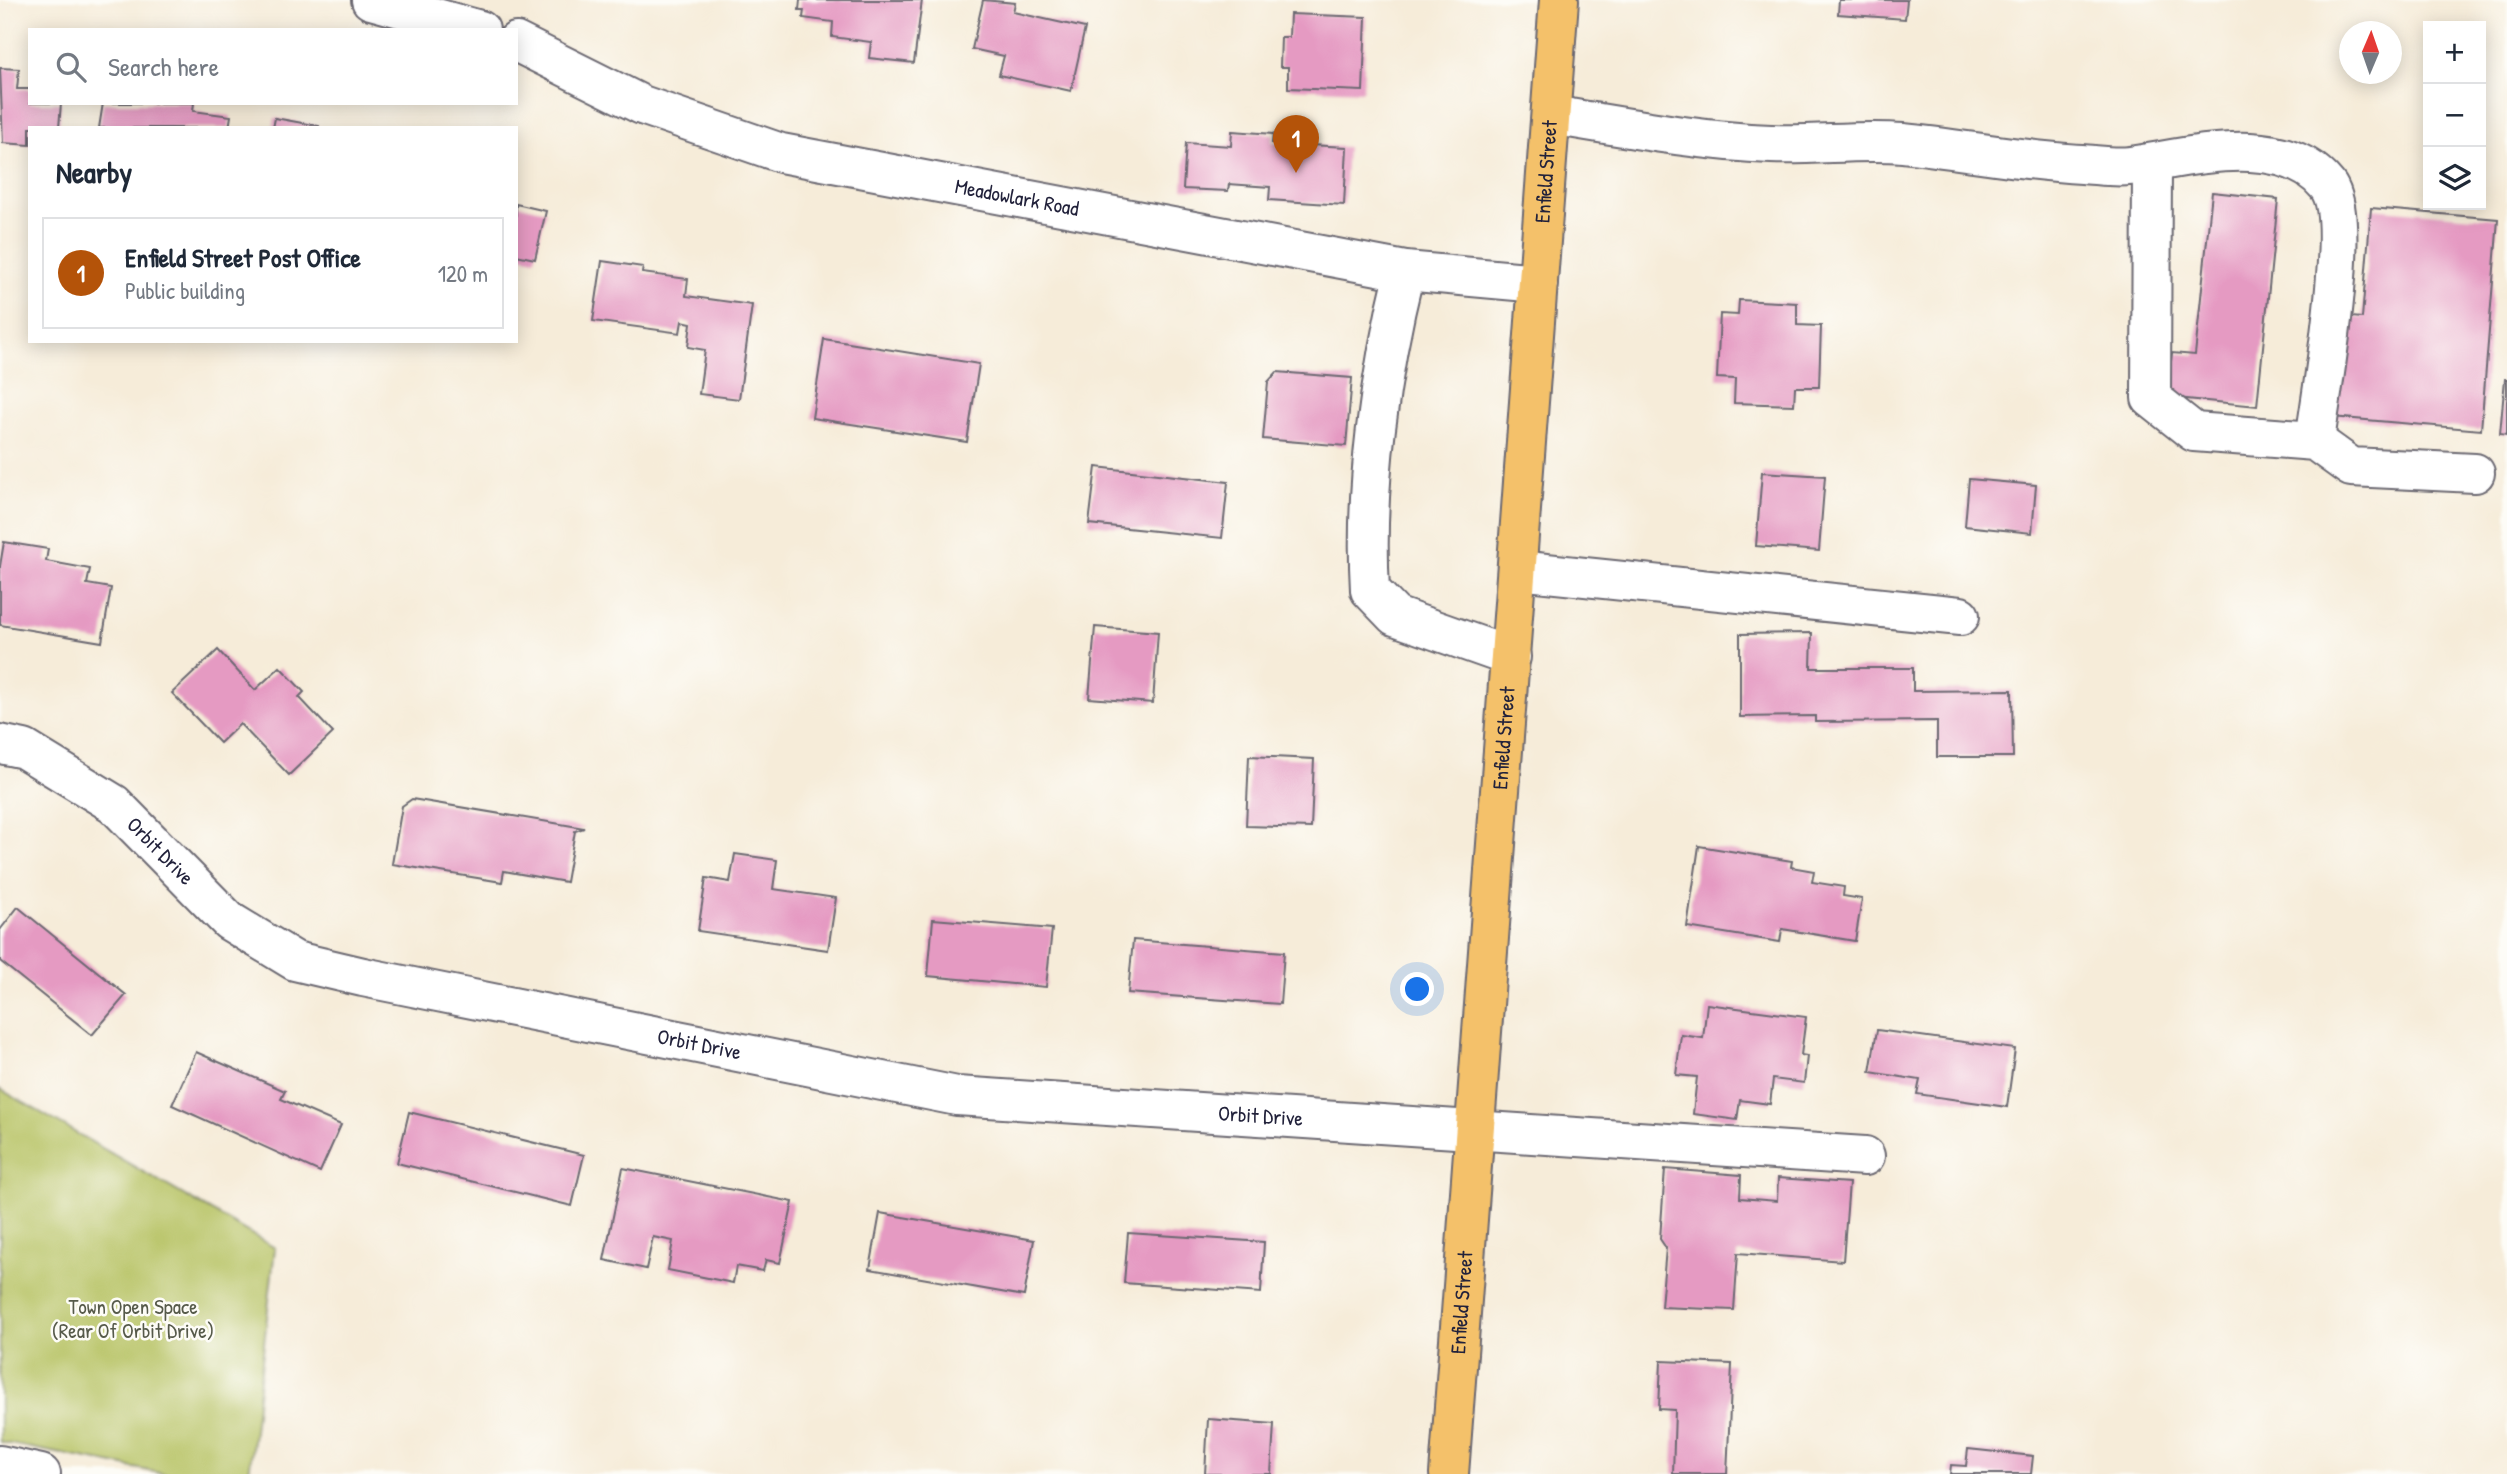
<!DOCTYPE html>
<meta charset="utf-8">
<style>
body{margin:0;font-family:"Patrick Hand",sans-serif;background:#f6f6f7;color:#1f2937}
.controls{position:absolute;right:21px;top:21px;display:grid;overflow:hidden;border-radius:0px;box-shadow:0 4px 18px #0003}
.controls button{width:63px;height:63px;display:grid;place-items:center;padding:0;border:0;border-bottom:2px solid #e0e1e3;background:#fff;color:#1f2937;font:35px sans-serif}
.compass{position:absolute;left:2339px;top:21px;width:63px;height:63px;border-radius:50%;background:#fff;box-shadow:0 4px 18px #0003;rotate:2deg}
.you{position:absolute;left:1418px;top:990px;width:24px;height:24px;margin:-18px;border:5px solid #fff;border-radius:50%;background:#1a73e8;box-shadow:0 0 0 10px #1a73e833}
.badge{display:grid;place-items:center;width:46px;height:46px;border-radius:50%;background:#b45309;color:#fff;font-size:23px;font-weight:700}
.pin{position:absolute;translate:-50% -58px;filter:drop-shadow(0 2px 4px #0008)}
.pin::after{content:'';position:absolute;top:37px;width:24px;height:21px;background:inherit;clip-path:polygon(0 0,100% 0,50% 100%)}
.list{margin:0;padding:0;list-style:none}
h2{display:flex;justify-content:space-between;align-items:center;height:91px;margin:0;padding:0 28px;font-size:30px}
h2 small{font-size:23px;font-weight:400;color:#747a83}
.list li{display:grid;grid-template-columns:46px 1fr auto;gap:21px;align-items:center;box-sizing:border-box;height:112px;margin:0 14px 14px;padding:0 14px;border:2px solid #e0e1e3;border-radius:0px}
.list b{display:block;font-size:26px;white-space:nowrap}
.list p{margin:0;font-size:23px;white-space:nowrap;color:#747a83}
.list em{font-size:23px;font-style:normal;color:#747a83}
.icon{flex:none;width:38px;height:38px;fill:none;stroke:currentColor;stroke-width:2;stroke-linecap:round;stroke-linejoin:round}
.map{position:relative;flex:none;width:2507px;height:1474px;overflow:hidden}
.search{position:absolute;background:#fff;box-shadow:0 4px 18px #0003;left:28px;top:28px;width:490px;height:77px;display:flex;align-items:center;gap:18px;box-sizing:border-box;padding:0 24px;border-radius:0px;color:#747a83;font-size:26px}
.panel{position:absolute;background:#fff;box-shadow:0 4px 18px #0003;left:28px;top:126px;width:490px;height:217px;border-radius:0px}
.map>svg:first-child{display:block}
.green{fill:#b7c365;stroke:#6c7250;stroke-width:2}
.building{fill:#e59ac2}
.lines{fill:none;stroke-linecap:round;stroke-linejoin:round}
.minor-casing{stroke:#6c6972;stroke-width:42}
.major-casing{stroke:#6c6972;stroke-width:42}
.minor{stroke:#fff;stroke-width:38}
.major{stroke:#f4c16a;stroke-width:38}
.labels{text-anchor:middle;stroke-width:5;stroke-linejoin:round;paint-order:stroke}
.street-label{font-size:21px;fill:#22223b;stroke:#fdfcf7}
.park-label{font-size:21px;fill:#565a4a;stroke:#fdfcf7}
</style>
<div class="map">
<svg width="2507" height="1474" viewBox="0 0 2507 1474">
<rect width="100%" height="100%" fill="#fdfcf7"/>
<filter id="ink" filterUnits="userSpaceOnUse"><feTurbulence type="fractalNoise" baseFrequency=".0143" numOctaves="2"/><feDisplacementMap in="SourceGraphic" scale="14" xChannelSelector="R" yChannelSelector="G"/><feConvolveMatrix kernelMatrix="1 2 1 2 8 2 1 2 1" color-interpolation-filters="sRGB"/></filter>
<filter id="wash" filterUnits="userSpaceOnUse"><feTurbulence type="fractalNoise" baseFrequency=".00686" numOctaves="4" result="noise"/><feDisplacementMap in="SourceGraphic" scale="28" xChannelSelector="R" yChannelSelector="G"/><feGaussianBlur stdDeviation="1.57" result="paint"/><feColorMatrix in="noise" values="0 0 0 0 0 0 0 0 0 0 0 0 0 0 0 0 0 1.4 0 .05"/><feComposite in="paint" operator="in"/></filter>
<g filter="url(#wash)">
<rect width="100%" height="100%" fill="#f6ecd9"/>
<polygon class="green" points="0,1089 275,1248 249,1474 165,1474 0,1442"/>
<g id="blocks">
<g class="building">
<polygon points="800,0 922,0 914,63 869,58 871,42 832,37 833,22 803,18 804,10 799,10"/>
<polygon points="983,0 1015,3 1013,12 1085,28 1071,91 999,75 1004,56 972,49"/>
<polygon points="1839,0 1907,0 1905,19 1838,14"/>
<polygon points="1290,14 1366,17 1363,91 1288,88 1288,67 1280,67 1281,37 1289,37"/>
<polygon points="0,68 19,69 17,89 30,89 30,103 61,103 59,128 30,128 30,145 3,143"/>
<polygon points="103,103 194,103 193,111 231,116 229,128 99,128"/>
<polygon points="275,118 319,126 319,128 273,128"/>
<polygon points="1232,131 1273,134 1272,143 1347,147 1344,205 1269,200 1270,187 1229,184 1228,191 1183,189 1186,143 1231,146"/>
<polygon points="2212,192 2278,199 2257,406 2167,397 2172,353 2195,355"/>
<polygon points="516,204 546,211 535,259 516,255"/>
<polygon points="2371,208 2498,219 2481,430 2332,417 2340,316 2362,318"/>
<polygon points="602,261 643,267 642,273 688,279 686,296 752,305 739,399 699,394 705,350 688,347 691,323 682,321 680,333 593,321"/>
<polygon points="1739,300 1797,303 1797,325 1821,326 1819,387 1795,387 1794,405 1734,403 1735,379 1717,378 1720,314 1738,315"/>
<polygon points="824,339 979,364 967,442 812,418"/>
<polygon points="1277,372 1352,378 1346,446 1263,439 1268,382"/>
<polygon points="2505,379 2507,379 2507,435 2500,434"/>
<polygon points="1096,467 1228,482 1222,538 1089,524"/>
<polygon points="1762,472 1825,476 1819,551 1756,546"/>
<polygon points="1969,479 2036,485 2032,533 1965,526"/>
<polygon points="4,542 48,549 46,561 90,569 87,584 111,588 102,642 0,625 0,566"/>
<polygon points="1095,627 1158,632 1153,703 1089,698"/>
<polygon points="1812,633 1811,668 1913,668 1913,691 2012,690 2013,757 1937,757 1937,721 1815,722 1815,716 1740,717 1740,634"/>
<polygon points="218,650 255,690 280,667 304,692 299,697 333,733 289,775 240,724 220,743 172,693"/>
<polygon points="1249,756 1314,759 1311,828 1246,826"/>
<polygon points="412,799 584,828 575,831 566,882 504,871 502,882 392,864 402,806"/>
<polygon points="1699,846 1792,861 1791,867 1814,871 1812,882 1844,887 1843,896 1862,899 1855,941 1782,929 1780,942 1687,927"/>
<polygon points="735,854 777,860 773,889 836,898 828,950 698,931 706,878 730,882"/>
<polygon points="18,907 126,995 92,1035 0,961 0,930"/>
<polygon points="933,919 1052,929 1046,987 928,976"/>
<polygon points="1133,940 1284,952 1280,1004 1128,993"/>
<polygon points="1707,1004 1806,1017 1801,1055 1807,1056 1804,1083 1773,1079 1770,1104 1740,1100 1737,1120 1693,1114 1697,1077 1676,1075 1681,1035 1703,1038"/>
<polygon points="1877,1030 2015,1049 2007,1107 1917,1094 1920,1080 1870,1072"/>
<polygon points="196,1052 285,1091 281,1099 341,1125 320,1172 172,1105"/>
<polygon points="409,1112 584,1155 572,1206 397,1163"/>
<polygon points="623,1168 793,1202 780,1263 766,1260 763,1271 736,1266 733,1283 668,1270 673,1241 653,1237 646,1269 604,1260"/>
<polygon points="1665,1169 1741,1175 1740,1198 1777,1201 1778,1178 1849,1183 1843,1261 1738,1253 1734,1310 1661,1307 1666,1248 1660,1239"/>
<polygon points="880,1213 1034,1240 1024,1296 870,1269"/>
<polygon points="1128,1233 1264,1242 1261,1293 1124,1283"/>
<polygon points="1661,1361 1732,1364 1727,1474 1673,1474 1675,1410 1659,1409"/>
<polygon points="1208,1419 1274,1424 1271,1474 1205,1474"/>
<polygon points="1968,1449 2033,1456 2031,1474 1950,1474 1951,1465 1966,1466"/>
</g>
</g>
</g>
<g filter="url(#ink)">
<use href="#blocks" fill-opacity="0" stroke="#6c6972" stroke-width="2"/>
<g class="lines">
<g class="minor-casing">
<g id="minor">
<polyline points="371,0 480,30"/>
<path id="s1" d="M516 42 642 105 781 153 1405 271 1538 283"/>
<path d="M1551 115C1624 127 1697 141 1771 144 1816 146 1859 139 1903 143 1963 149 2022 161 2082 164 2098 165 2115 168 2130 166 2188 158 2282 130 2327 185 2354 218 2321 393 2315 441"/>
<polyline points="2152,163 2151,398 2194,432 2315,441 2351,467 2475,473"/>
<path d="M1405 271C1380 371 1364 487 1370 590L1395 616 1511 657"/>
<polyline points="1517,570 1960,616"/>
<path id="s2" d="M0 744 24 749 114 804 229 921 295 961 363 977 957 1096 1865 1156"/>
<polyline points="0,1465 41,1474"/>
</g>
</g>
<g class="major-casing">
<g id="major">
<path id="s3" d="M1449 1474 1559 0"/>
</g>
</g>
<use href="#minor" class="minor"/>
<use href="#major" class="major"/>
</g>
</g>
<g class="labels">
<g class="street-label">
<text dy="7" stroke="none"><textPath href="#s3" startOffset="1306">Enfield Street</textPath></text>
<text dy="7" stroke="none"><textPath href="#s1" startOffset="528">Meadowlark Road</textPath></text>
<text dy="7" stroke="none"><textPath href="#s3" startOffset="738">Enfield Street</textPath></text>
<text dy="7" stroke="none"><textPath href="#s2" startOffset="196">Orbit Drive</textPath></text>
<text dy="7" stroke="none"><textPath href="#s2" startOffset="784">Orbit Drive</textPath></text>
<text dy="7" stroke="none"><textPath href="#s2" startOffset="1351">Orbit Drive</textPath></text>
<text dy="7" stroke="none"><textPath href="#s3" startOffset="172">Enfield Street</textPath></text>
</g>
<g class="park-label">
<text x="133" y="1314">Town Open Space<tspan x="133" dy="24">(Rear Of Orbit Drive)</tspan></text>
</g>
</g>
</svg>
<div class="controls">
<button>+</button>
<button>−</button>
<button><svg class="icon" aria-label="layers" viewBox="0 0 24 24"><path d="M12 4l9 5-9 5-9-5zM3 14l9 5 9-5"/></svg></button>
</div>
<svg class="compass" viewBox="-18 -18 36 36"><path d="M0-13l5 13h-10z" fill="#e53935"/><path d="M0 13l5-13h-10z" fill="#747a83"/></svg>
<div class="you"></div>
<div class="pin badge" style="left:1296px;top:173px">1</div>
<div class="search"><svg class="icon" aria-label="search" viewBox="0 0 24 24"><circle cx="10" cy="10" r="6"/><path d="M15 15l6 6"/></svg>Search here</div>
<section class="panel">
<h2>Nearby<small></small></h2>
<ul class="list">
<li><span class="badge">1</span><div><b>Enfield Street Post Office</b><p>Public building</p></div><em>120 m</em></li>
</ul>
</section>
</div>
